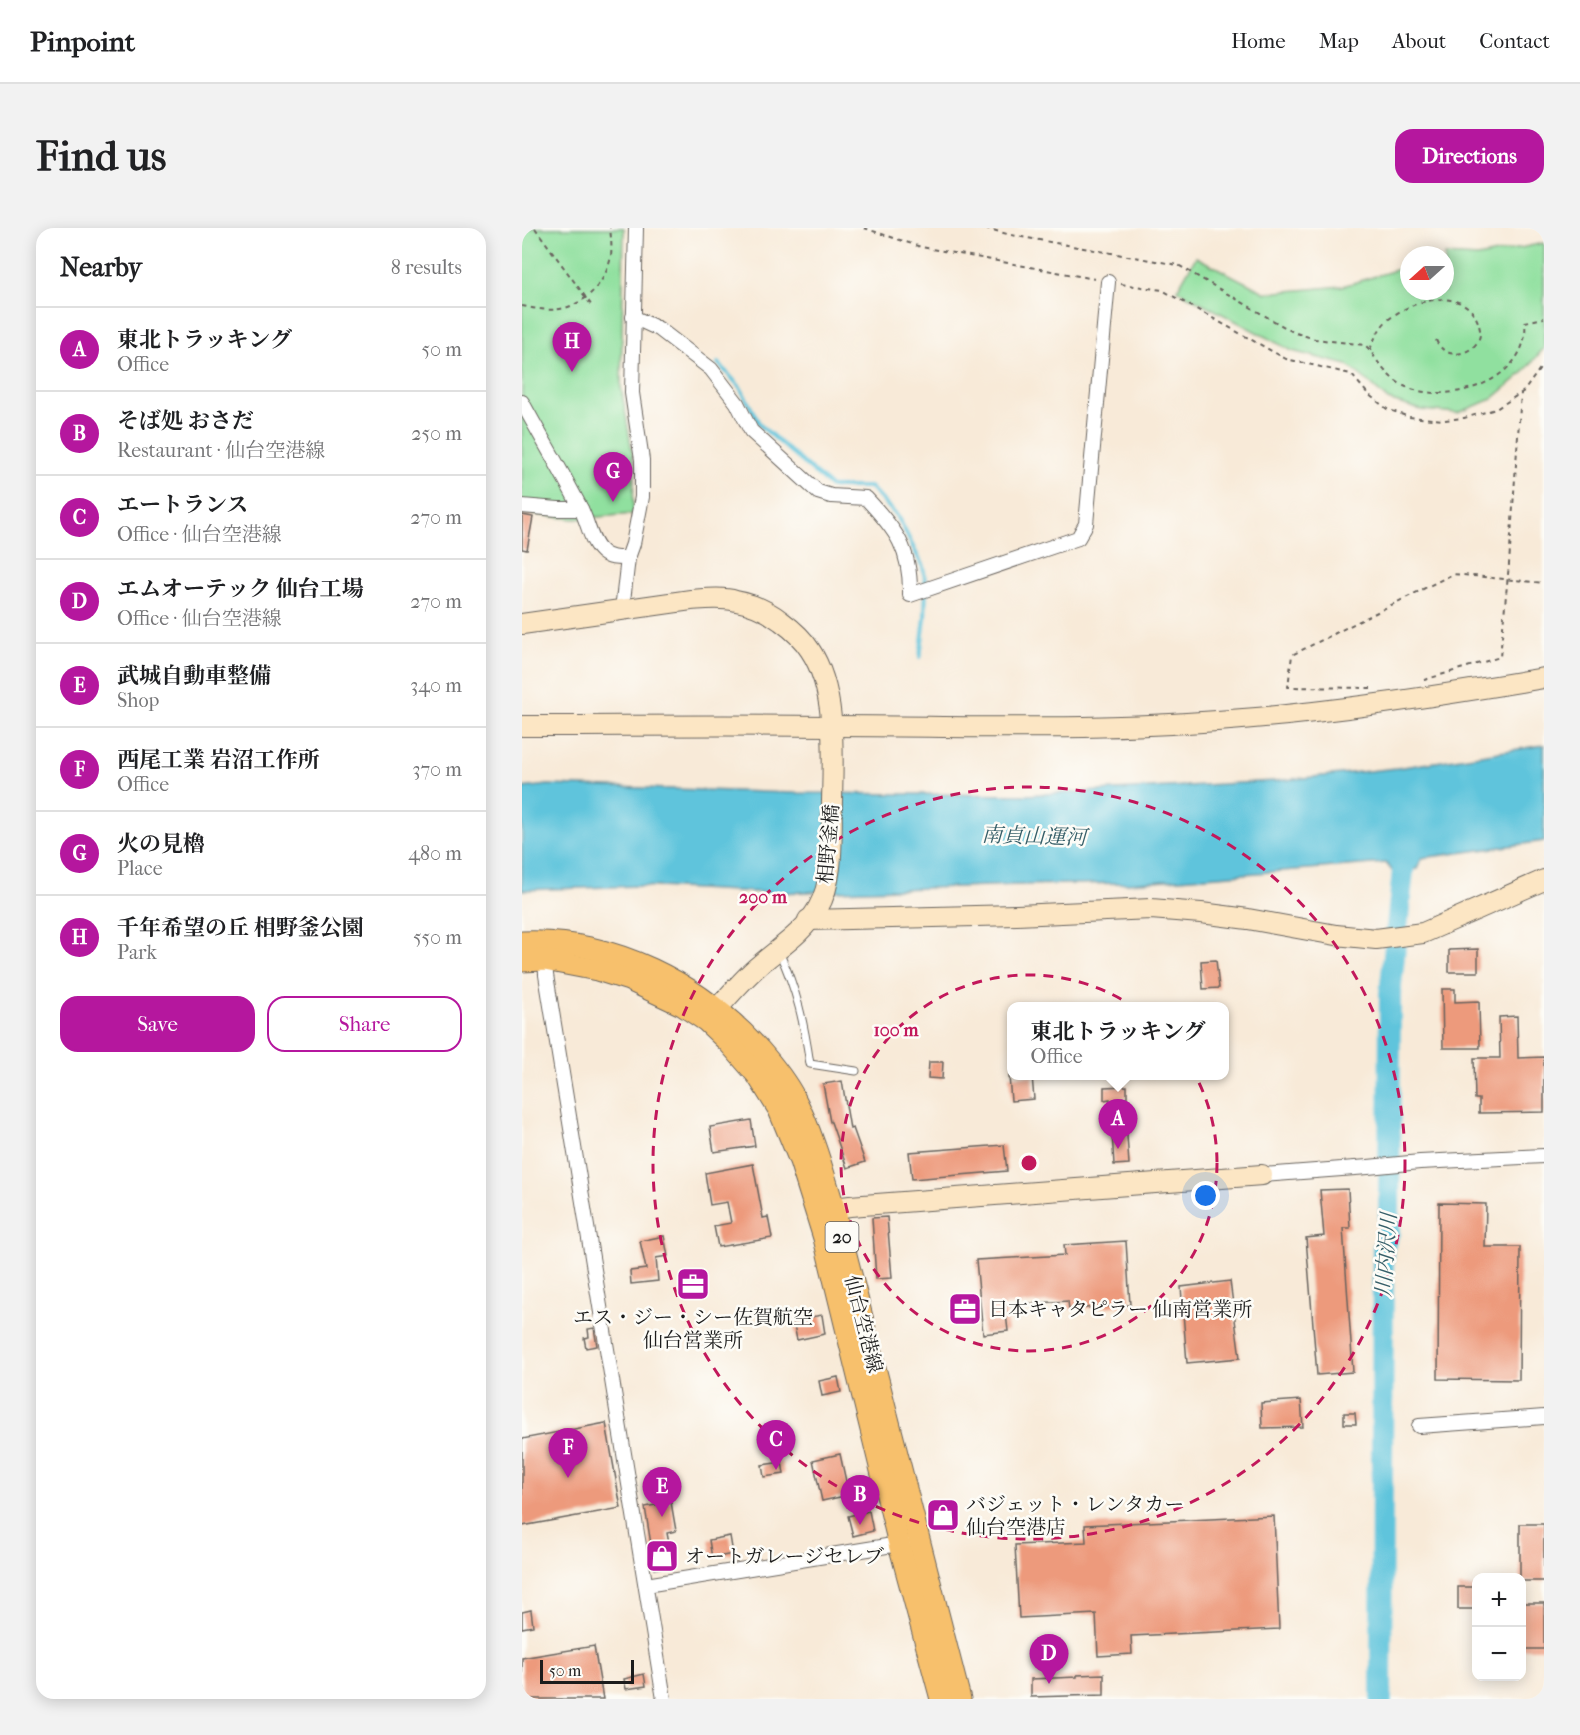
<!DOCTYPE html>
<meta charset="utf-8">
<style>
body{margin:0;font-family:"IM FELL French Canon","Noto Serif JP",serif;background:#f2f2f2;color:#202124}
.controls{position:absolute;right:18px;bottom:18px;display:grid;overflow:hidden;border-radius:12px;box-shadow:0 3px 15px #0003}
.controls button{width:54px;height:54px;display:grid;place-items:center;padding:0;border:0;border-bottom:2px solid #e0e0e0;background:#fff;color:#202124;font:30px sans-serif}
.compass{position:absolute;left:878px;top:18px;width:54px;height:54px;border-radius:50%;background:#fff;box-shadow:0 3px 15px #0003;rotate:249deg}
.scale{position:absolute;left:18px;bottom:15px;width:94px;box-sizing:border-box;padding-left:6px;border:3px solid #1c1c1c;border-top:0;font-size:16px;line-height:21px;white-space:nowrap;color:#1c1c1c;-webkit-text-stroke:4px #fdfcf7;paint-order:stroke}
.you{position:absolute;left:684px;top:968px;width:21px;height:21px;margin:-15px;border:4px solid #fff;border-radius:50%;background:#1a73e8;box-shadow:0 0 0 9px #1a73e833}
.badge{display:grid;place-items:center;width:39px;height:39px;border-radius:50%;background:#b5179e;color:#fff;font-size:20px;font-weight:700}
.pin{position:absolute;translate:-50% -50px;filter:drop-shadow(0 2px 3px #0008)}
.pin::after{content:'';position:absolute;top:32px;width:21px;height:18px;background:inherit;clip-path:polygon(0 0,100% 0,50% 100%)}
.popup{position:absolute;left:485px;top:774px;width:222px;height:78px;box-sizing:border-box;display:grid;place-content:center;border-radius:12px;background:#fff;filter:drop-shadow(0 2px 4px #0005);font-size:20px;white-space:nowrap;color:#757577}
.popup b{font-size:22px;color:#202124}
.popup::after{content:'';position:absolute;left:50%;top:100%;margin-left:-12px;border:12px solid transparent;border-top-color:#fff}
.list{margin:0;padding:0;list-style:none}
h2{display:flex;justify-content:space-between;align-items:center;height:78px;margin:0;padding:0 24px;font-size:26px}
h2 small{font-size:20px;font-weight:400;color:#757577}
.list li{display:grid;grid-template-columns:39px 1fr auto;gap:18px;align-items:center;box-sizing:border-box;height:84px;padding:0 24px;border-top:2px solid #e0e0e0}
.list b{display:block;font-size:22px;white-space:nowrap}
.list p{margin:0;font-size:20px;white-space:nowrap;color:#757577}
.list em{font-size:20px;font-style:normal;color:#757577}
.actions{display:flex;gap:12px;padding:18px 24px}
.actions a{flex:1;padding:14px 0;border:2px solid #b5179e;border-radius:18px;text-align:center;font-size:21px;color:#b5179e}
.actions .main{background:#b5179e;color:#fff}
.map{position:relative;flex:none;width:1022px;height:1471px;overflow:hidden;border-radius:18px}
header{display:flex;align-items:center;gap:36px;box-sizing:border-box;height:84px;padding:0 30px;background:#fff;border-bottom:2px solid #e0e0e0}
header strong{font-size:28px}
nav{display:flex;gap:33px;margin-inline-start:auto;font-size:21px}
.intro{display:flex;align-items:center;justify-content:space-between;box-sizing:border-box;height:144px;padding:0 36px}
h1{margin:0;font-size:42px}
.button{padding:15px 27px;border-radius:18px;background:#b5179e;color:#fff;font-size:21px;font-weight:700}
main{display:flex;gap:36px;padding:0 36px}
aside{flex:1;background:#fff;border-radius:18px;box-shadow:0 3px 15px #0003}
.map>svg:first-child{display:block}
.green{fill:#90e09f;stroke:#567e5e;stroke-width:1.5}
.water{fill:#5ec4dc;stroke:#3d707c;stroke-width:1.5}
.lines{fill:none;stroke-linecap:round;stroke-linejoin:round}
.stream{stroke:#5ec4dc;stroke-width:4}
.river{stroke:#5ec4dc;stroke-width:22}
.building{fill:#ed9a7c}
.lane-casing{stroke:#69645e;stroke-width:9}
.street-casing{stroke:#69645e;stroke-width:16}
.secondary-casing{stroke:#69645e;stroke-width:22}
.primary-casing{stroke:#69645e;stroke-width:23}
.path{stroke:#69645e;stroke-width:2;stroke-dasharray:4.5 4.5;stroke-linecap:butt}
.lane{stroke:#fff;stroke-width:7}
.street{stroke:#fff;stroke-width:14}
.secondary{stroke:#fce6c4;stroke-width:20}
.primary{stroke:#f7c06c;stroke-width:21}
.ring{fill:none;stroke:#c2185b;stroke-width:3;stroke-dasharray:10 8}
.labels{text-anchor:middle;stroke-width:5;stroke-linejoin:round;paint-order:stroke}
.shield{fill:#fdfcf7;stroke:#605f5e;stroke-width:1.5}
.shield-label{font-size:18px;font-weight:bold;fill:#1c1c1c}
.street-label{font-size:20px;fill:#1c1c1c;stroke:#fdfcf7}
.poi-label{font-size:20px;fill:#1c1c1c;stroke:#fdfcf7;text-anchor:start}
.water-label{font-size:21px;font-style:italic;fill:#365f69;stroke:#fdfcf7}
.centre{fill:#c2185b;stroke:#fdfcf7;stroke-width:3}
.ring-label{font-size:18px;text-anchor:middle;font-weight:bold;fill:#c2185b;stroke:#fdfcf7;stroke-width:5;stroke-linejoin:round;paint-order:stroke}
</style>
<header>
<strong>Pinpoint</strong>
<nav><a>Home</a><a>Map</a><a>About</a><a>Contact</a></nav>
</header>
<div class="intro"><h1>Find us</h1><a class="button">Directions</a></div>
<main>
<aside>
<h2>Nearby<small>8 results</small></h2>
<ul class="list">
<li><span class="badge">A</span><div><b>東北トラッキング</b><p>Office</p></div><em>50 m</em></li>
<li><span class="badge">B</span><div><b>そば処 おさだ</b><p>Restaurant · 仙台空港線</p></div><em>250 m</em></li>
<li><span class="badge">C</span><div><b>エートランス</b><p>Office · 仙台空港線</p></div><em>270 m</em></li>
<li><span class="badge">D</span><div><b>エムオーテック 仙台工場</b><p>Office · 仙台空港線</p></div><em>270 m</em></li>
<li><span class="badge">E</span><div><b>武城自動車整備</b><p>Shop</p></div><em>340 m</em></li>
<li><span class="badge">F</span><div><b>西尾工業 岩沼工作所</b><p>Office</p></div><em>370 m</em></li>
<li><span class="badge">G</span><div><b>火の見櫓</b><p>Place</p></div><em>480 m</em></li>
<li><span class="badge">H</span><div><b>千年希望の丘 相野釜公園</b><p>Park</p></div><em>550 m</em></li>
</ul>
<div class="actions"><a class="main">Save</a><a>Share</a></div>
</aside>
<div class="map">
<svg width="1022" height="1471" viewBox="0 0 1022 1471">
<rect width="100%" height="100%" fill="#fdfcf7"/>
<filter id="ink" filterUnits="userSpaceOnUse"><feTurbulence type="fractalNoise" baseFrequency=".0167" numOctaves="2"/><feDisplacementMap in="SourceGraphic" scale="12" xChannelSelector="R" yChannelSelector="G"/><feConvolveMatrix kernelMatrix="1 2 1 2 8 2 1 2 1" color-interpolation-filters="sRGB"/></filter>
<filter id="wash" filterUnits="userSpaceOnUse"><feTurbulence type="fractalNoise" baseFrequency=".008" numOctaves="4" result="noise"/><feDisplacementMap in="SourceGraphic" scale="24" xChannelSelector="R" yChannelSelector="G"/><feGaussianBlur stdDeviation="1.35" result="paint"/><feColorMatrix in="noise" values="0 0 0 0 0 0 0 0 0 0 0 0 0 0 0 0 0 1.4 0 .05"/><feComposite in="paint" operator="in"/></filter>
<g filter="url(#wash)">
<rect width="100%" height="100%" fill="#f8ead8"/>
<g class="green">
<polygon points="0,0 102,0 99,159 112,235 111,286 52,291 0,285"/>
<polygon points="1022,15 1022,120 1001,145 970,171 936,185 899,182 866,172 842,150 825,137 770,123 655,62 674,29 744,65 821,58 887,38 887,63 923,63 923,27 956,29"/>
</g>
<polygon class="water" points="1022,517 1022,613 900,630 895,641 871,644 864,635 605,655 497,657 252,665 117,658 0,662 0,560 26,557 272,565 504,567 754,553 875,540"/>
<g class="lines">
<polyline class="stream" points="196,135 218,159 238,197 309,259 348,259 376,289 401,339 404,356 403,390 398,429"/>
<polyline class="river" points="859,1471 861,1020 867,1004 868,766 884,614"/>
</g>
<g id="blocks">
<g class="building">
<polygon points="0,287 11,289 5,322 0,321"/>
<polygon points="956,721 956,744 927,744 927,722"/>
<polygon points="694,732 697,760 681,761 679,733"/>
<polygon points="920,761 933,761 933,774 957,773 958,820 921,820"/>
<polygon points="995,788 996,830 1022,829 1022,884 957,885 957,871 953,871 952,830 978,830 977,789"/>
<polygon points="407,834 421,834 420,851 406,850"/>
<polygon points="487,848 510,848 512,871 489,873"/>
<polygon points="320,853 328,901 331,900 343,934 325,940 309,894 308,894 301,856"/>
<polygon points="605,858 605,870 599,871 600,894 604,894 607,936 592,937 588,871 582,872 582,859"/>
<polygon points="229,892 233,918 192,924 188,899"/>
<polygon points="482,917 485,943 390,951 387,924"/>
<polygon points="231,936 241,990 246,989 250,1010 196,1019 192,998 209,995 205,974 188,977 183,945"/>
<polygon points="826,961 828,1000 821,1000 831,1144 795,1147 784,1010 802,1008 798,962"/>
<polygon points="917,975 964,976 963,1019 998,1019 997,1152 916,1151"/>
<polygon points="365,989 370,1050 354,1051 350,990"/>
<polygon points="142,1008 146,1028 134,1030 136,1053 109,1056 108,1043 124,1041 118,1013"/>
<polygon points="604,1013 608,1077 547,1081 546,1073 483,1077 486,1103 461,1106 454,1032 543,1027 542,1017"/>
<polygon points="708,1053 718,1130 665,1135 659,1059"/>
<polygon points="300,1087 303,1106 275,1112 271,1092"/>
<polygon points="72,1100 75,1118 64,1120 62,1110 67,1109 66,1101"/>
<polygon points="316,1149 319,1164 300,1168 297,1153"/>
<polygon points="779,1172 781,1199 740,1200 739,1175"/>
<polygon points="822,1185 833,1185 834,1196 822,1196"/>
<polygon points="84,1195 99,1280 0,1298 0,1211"/>
<polygon points="318,1226 327,1267 300,1273 291,1232"/>
<polygon points="260,1234 262,1246 242,1249 240,1237"/>
<polygon points="149,1274 154,1303 145,1305 151,1337 133,1341 123,1279"/>
<polygon points="347,1283 351,1303 331,1308 326,1288"/>
<polygon points="752,1288 757,1401 609,1408 610,1426 576,1428 574,1386 497,1390 493,1317 564,1314 563,1297"/>
<polygon points="998,1296 1022,1296 1022,1353 999,1353 999,1350 998,1350"/>
<polygon points="208,1308 211,1326 190,1330 187,1312"/>
<rect x="936" y="1359" width="18" height="22"/>
<rect x="999" y="1375" width="23" height="46"/>
<polygon points="9,1382 11,1398 0,1400 0,1384"/>
<polygon points="72,1418 81,1471 3,1471 0,1453 0,1430"/>
<polygon points="122,1446 124,1458 104,1461 102,1451"/>
<polygon points="582,1446 582,1467 509,1469 509,1451 555,1449 555,1447"/>
</g>
</g>
</g>
<g filter="url(#ink)">
<use href="#blocks" fill-opacity="0" stroke="#69645e" stroke-width="1.5"/>
<g class="lines">
<g class="lane-casing">
<path id="lane" d="M257 724C275 762 282 795 288 836L334 843"/>
</g>
<g class="street-casing">
<g id="street">
<path d="M111 89 137 101 189 141 215 175 229 203 296 264 309 268 344 270C374 302 389 321 388 367L556 310 564 296 586 54"/>
<path d="M0 174C19 209 40 244 58 279 66 293 68 314 80 324 88 331 97 330 106 330"/>
<polyline points="0,278 36,281 59,281"/>
<polyline points="100,382 106,330 111,316 120,269 120,232 110,165 114,0"/>
<polyline points="23,727 24,747 142,1471"/>
<polyline points="740,947 846,939 898,934 1022,928"/>
<polyline points="897,1198 1022,1189"/>
<polyline points="124,1357 383,1315"/>
</g>
</g>
<g class="secondary-casing">
<g id="secondary">
<path d="M0 396 169 372C184 371 200 369 214 373 231 376 246 383 259 393 270 401 281 411 288 422 315 462 311 527 310 573 309 606 313 651 296 680 281 706 255 721 234 740 216 756 200 776 184 793"/>
<path d="M0 498C103 498 206 497 309 498 433 498 556 503 680 494 795 487 909 469 1022 450"/>
<polyline points="286,692 495,687 629,681 679,685 726,691 814,707 854,711 901,705 1022,652"/>
<polyline points="297,982 328,978 740,947"/>
</g>
</g>
<g class="primary-casing">
<g id="primary">
<path d="M0 714C91 710 177 755 237 821 250 836 263 852 272 869 290 903 301 943 312 980L438 1471"/>
<polyline points="0,733 23,732 75,742 107,752 160,777 184,793 207,815 235,847 257,882 278,933 302,1010 377,1316 419,1471"/>
</g>
</g>
<g class="path">
<polyline points="13,0 70,78"/>
<polyline points="342,0 399,19 573,51"/>
<polyline points="463,0 489,7 656,37 771,104 793,111 843,117 848,122"/>
<polyline points="599,56 640,62 764,131 829,146 846,166 865,181 887,189 922,192 942,190 974,181 1002,163 1022,135"/>
<path d="M0 78C15 81 32 84 46 79 68 72 85 51 89 28 90 19 89 9 88 0"/>
<path d="M914 112C925 138 961 123 958 102 950 56 892 70 867 91 858 98 852 111 848 122 856 135 867 151 882 158 927 179 1009 152 1003 94L1022 90"/>
<polyline points="902,452 978,429 987,336 999,165"/>
<polyline points="849,460 766,459 770,427 931,346 1022,355"/>
</g>
<use href="#lane" class="lane"/>
<use href="#street" class="street"/>
<use href="#secondary" class="secondary"/>
<use href="#primary" class="primary"/>
</g>
</g>
<g class="ring">
<circle cx="507" cy="935" r="188"/>
<circle cx="507" cy="935" r="376"/>
</g>
<defs>
<g id="office-square" transform="scale(1.725)"><rect x="-9" y="-9" width="18" height="18" rx="4" fill="#b5179e" stroke="#fdfcf7"/><path d="M-6-3h4V-5.5h4V-3h4V5H-6ZM-1-4.5V-3h2v-1.5ZM-6 0V1H6V0Z" fill="#fff"/></g>
<g id="shop-square" transform="scale(1.725)"><rect x="-9" y="-9" width="18" height="18" rx="4" fill="#b5179e" stroke="#fdfcf7"/><path d="M-5-2.5h2.3a2.7 3.5 0 0 1 5.4 0H5L5.5 6h-11ZM-1.5-2.5h3a1.5 2.3 0 0 0-3 0Z" fill="#fff"/></g>
</defs>
<g fill-rule="evenodd">
<use href="#office-square" x="171" y="1056"/>
<use href="#office-square" x="443" y="1081"/>
<use href="#shop-square" x="421" y="1287"/>
<use href="#shop-square" x="140" y="1328"/>
</g>
<g class="labels">
<rect class="shield" x="303.5" y="994" width="33" height="30" rx="4.5"/>
<g class="shield-label">
<text x="320" y="1015">20</text>
</g>
<g class="street-label">
<text transform="translate(306 616) rotate(-85)" y="7">相野釜橋</text>
<text transform="translate(342 1096) rotate(76)" y="7">仙台空港線</text>
</g>
<g class="poi-label">
<text x="466" y="1088">日本キャタピラー 仙南営業所</text>
<text x="171" y="1096" text-anchor="middle">エス・ジー・シー佐賀航空<tspan x="171" dy="23">仙台営業所</tspan></text>
<text x="444" y="1283">バジェット・レンタカー<tspan x="444" dy="23">仙台空港店</tspan></text>
<text x="163" y="1335">オートガレージセレブ</text>
</g>
<g class="water-label">
<text transform="translate(512 608) rotate(2)" y="7">南貞山運河</text>
<text transform="translate(864 1027) rotate(-86)" y="7">川内沢川</text>
</g>
</g>
<circle cx="507" cy="935" r="9" class="centre"/>
<g class="ring-label">
<text x="241" y="675">200 m</text>
<text x="374" y="808">100 m</text>
</g>
</svg>
<div class="controls">
<button>+</button>
<button>−</button>
</div>
<svg class="compass" viewBox="-18 -18 36 36"><path d="M0-13l5 13h-10z" fill="#e53935"/><path d="M0 13l5-13h-10z" fill="#757577"/></svg>
<div class="scale">50 m</div>
<div class="you"></div>
<div class="pin badge" style="left:596px;top:921px">A</div>
<div class="popup"><b>東北トラッキング</b>Office</div>
<div class="pin badge" style="left:338px;top:1297px">B</div>
<div class="pin badge" style="left:254px;top:1242px">C</div>
<div class="pin badge" style="left:527px;top:1456px">D</div>
<div class="pin badge" style="left:140px;top:1289px">E</div>
<div class="pin badge" style="left:46px;top:1250px">F</div>
<div class="pin badge" style="left:91px;top:274px">G</div>
<div class="pin badge" style="left:50px;top:144px">H</div>
</div>
</main>
